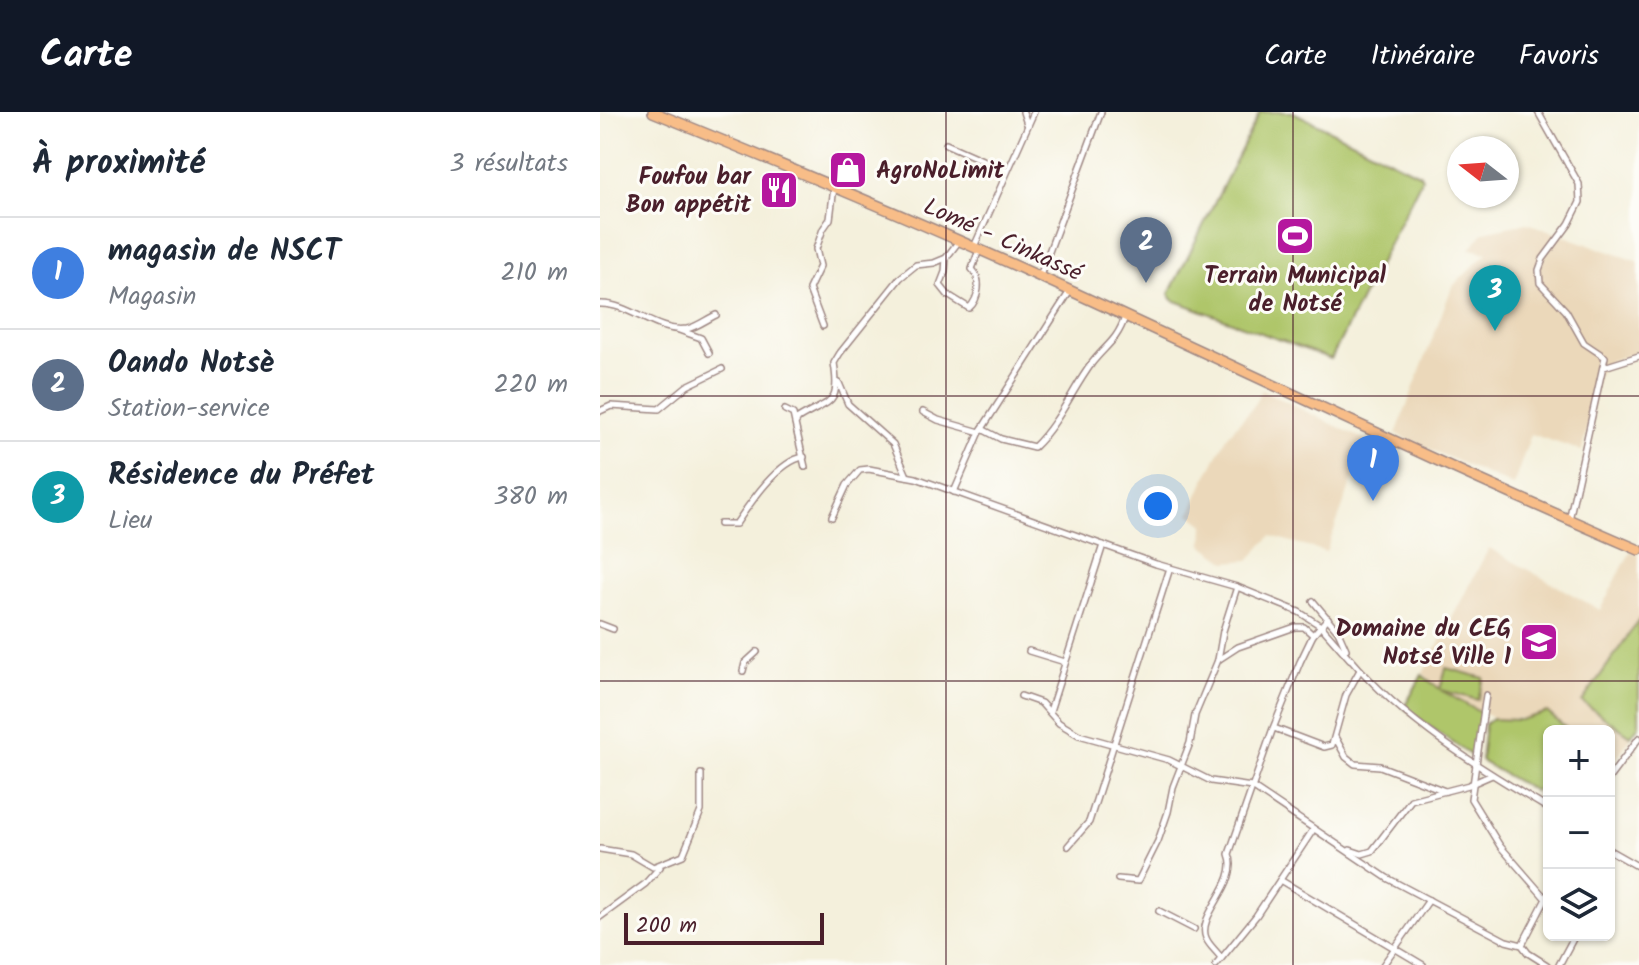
<!DOCTYPE html>
<html lang="fr">
<meta charset="utf-8">
<style>
body{margin:0;font-family:Kalam,sans-serif;background:#f6f6f7;color:#1f2937}
.controls{position:absolute;right:24px;bottom:24px;display:grid;overflow:hidden;border-radius:12px;box-shadow:0 2px 6px #0004}
.controls button{width:72px;height:72px;display:grid;place-items:center;padding:0;border:0;border-bottom:2px solid #e0e1e3;background:#fff;color:#1f2937;font:40px sans-serif}
.compass{position:absolute;left:847px;top:24px;width:72px;height:72px;border-radius:50%;background:#fff;box-shadow:0 2px 6px #0004;rotate:287deg}
.scale{position:absolute;left:24px;bottom:20px;width:200px;box-sizing:border-box;padding-left:8px;border:4px solid #4a1f2b;border-top:0;font-size:22px;line-height:28px;white-space:nowrap;color:#4a1f2b;-webkit-text-stroke:6px #fdfcf7;paint-order:stroke}
.you{position:absolute;left:558px;top:394px;width:28px;height:28px;margin:-20px;border:6px solid #fff;border-radius:50%;background:#1a73e8;box-shadow:0 0 0 12px #1a73e833}
.badge{display:grid;place-items:center;width:52px;height:52px;border-radius:50%;background:#111827;color:#fff;font-size:26px;font-weight:700}
.pin{position:absolute;translate:-50% -66px;filter:drop-shadow(0 2px 4px #0008)}
.pin::after{content:'';position:absolute;top:42px;width:28px;height:24px;background:inherit;clip-path:polygon(0 0,100% 0,50% 100%)}
.list{margin:0;padding:0;list-style:none}
h2{display:flex;justify-content:space-between;align-items:center;height:104px;margin:0;padding:0 32px;font-size:34px}
h2 small{font-size:26px;font-weight:400;color:#747a83}
.list li{display:grid;grid-template-columns:52px 1fr auto;gap:24px;align-items:center;box-sizing:border-box;height:112px;padding:0 32px;border-top:2px solid #e0e1e3}
.list b{display:block;font-size:30px;white-space:nowrap}
.list p{margin:0;font-size:26px;white-space:nowrap;color:#747a83}
.list em{font-size:26px;font-style:normal;color:#747a83}
.icon{flex:none;width:44px;height:44px;fill:none;stroke:currentColor;stroke-width:2;stroke-linecap:round;stroke-linejoin:round}
.map{position:relative;flex:none;width:1039px;height:853px;overflow:hidden}
header{display:flex;align-items:center;gap:48px;box-sizing:border-box;height:112px;padding:0 40px;background:#111827;color:#fff}
header strong{font-size:38px}
nav{display:flex;gap:44px;margin-inline-start:auto;font-size:28px}
main{display:flex}
aside{flex:1;background:#fff}
.map>svg:first-child{display:block}
.built{fill:#ebd8ba}
.green{fill:#afc66b;stroke:#7c724b;stroke-width:2}
.lines{fill:none;stroke-linecap:round;stroke-linejoin:round}
.minor-casing{stroke:#9f8884;stroke-width:8}
.trunk-casing{stroke:#9f8884;stroke-width:12}
.minor{stroke:#fff;stroke-width:5}
.trunk{stroke:#f8bd88;stroke-width:9}
.grid{fill:none;stroke:#4a1f2b;stroke-width:2;stroke-opacity:0.55}
.labels{text-anchor:middle;stroke-width:6;stroke-linejoin:round;paint-order:stroke}
.poi-label{font-size:24px;font-weight:bold;fill:#4a1f2b;stroke:#fdfcf7;text-anchor:end}
.street-label{font-size:24px;fill:#4a1f2b;stroke:#fdfcf7}
</style>
<header>
<strong>Carte</strong>
<nav><a>Carte</a><a>Itinéraire</a><a>Favoris</a></nav>
</header>
<main>
<aside>
<h2>À proximité<small>3 résultats</small></h2>
<ul class="list">
<li><span class="badge" style="background:#3f7fe0">1</span><div><b>magasin de NSCT</b><p>Magasin</p></div><em>210 m</em></li>
<li><span class="badge" style="background:#5c6f8a">2</span><div><b>Oando Notsè</b><p>Station-service</p></div><em>220 m</em></li>
<li><span class="badge" style="background:#0f9aa8">3</span><div><b>Résidence du Préfet</b><p>Lieu</p></div><em>380 m</em></li>
</ul>
</aside>
<div class="map">
<svg width="1039" height="853" viewBox="0 0 1039 853">
<rect width="100%" height="100%" fill="#fdfcf7"/>
<filter id="ink" filterUnits="userSpaceOnUse"><feTurbulence type="fractalNoise" baseFrequency=".0125" numOctaves="2"/><feDisplacementMap in="SourceGraphic" scale="16" xChannelSelector="R" yChannelSelector="G"/><feConvolveMatrix kernelMatrix="1 2 1 2 8 2 1 2 1" color-interpolation-filters="sRGB"/></filter>
<filter id="wash" filterUnits="userSpaceOnUse"><feTurbulence type="fractalNoise" baseFrequency=".006" numOctaves="4" result="noise"/><feDisplacementMap in="SourceGraphic" scale="32" xChannelSelector="R" yChannelSelector="G"/><feGaussianBlur stdDeviation="1.8" result="paint"/><feColorMatrix in="noise" values="0 0 0 0 0 0 0 0 0 0 0 0 0 0 0 0 0 1.4 0 .05"/><feComposite in="paint" operator="in"/></filter>
<g filter="url(#wash)">
<rect width="100%" height="100%" fill="#f4f0dc"/>
<g class="built">
<polygon points="927,111 1039,150 1039,240 1009,249 998,263 982,339 931,322 913,374 796,322 852,175 887,141 870,137 884,120"/>
<polygon points="662,278 767,329 726,440 671,424 649,448 627,450 603,433 604,413 590,402 606,365 628,323 653,295"/>
<polygon points="889,436 1000,498 1031,439 1039,443 1039,614 1009,657 1009,619 968,619 947,600 925,606 894,607 840,577 823,561"/>
</g>
<g class="green">
<polygon points="660,0 693,0 821,63 822,66 731,247 573,188 569,182"/>
<polygon points="1039,508 1039,613 1031,624 982,590"/>
<polygon points="846,556 884,566 878,588 841,578 881,601 873,645 804,596 822,563 840,577"/>
<polygon points="947,600 969,619 949,619 949,668 934,679 881,649 885,612 892,607 920,608"/>
</g>
</g>
<g filter="url(#ink)">
<g class="lines">
<g class="minor-casing">
<g id="minor">
<polyline points="423,0 427,12"/>
<polyline points="938,0 979,72 980,90 969,112 943,147 939,158 940,171 966,199 984,231 1005,245 969,408"/>
<polyline points="346,32 407,59"/>
<polyline points="374,135 434,0"/>
<path d="M346 146 345 160 340 173 348 183 369 196C379 187 382 167 372 157L379 138"/>
<polyline points="440,164 501,0"/>
<path d="M0 192C30 191 57 222 87 217 97 215 107 207 116 203"/>
<polyline points="223,214 209,177 220,154 216,137 223,117 230,107 234,75"/>
<polyline points="79,218 101,226 109,241"/>
<polyline points="1004,255 1039,244"/>
<polyline points="239,271 248,292 293,332 307,364"/>
<polyline points="185,298 193,302 195,311"/>
<polyline points="0,299 11,294 59,297 87,274 122,257"/>
<polyline points="323,300 338,308 380,320"/>
<path d="M382 317 401 327 434 335C459 311 472 278 492 251 506 233 517 229 525 205"/>
<path d="M205 355 195 312 198 307C230 287 241 294 234 251L240 241 300 166 316 153 334 151 346 146 359 129"/>
<polyline points="354,380 380,320 470,179"/>
<polyline points="232,405 247,373 260,358 269,357 316,366 556,452 637,475 699,500 721,514 750,547"/>
<path d="M120 412H136C150 391 179 348 204 345"/>
<polyline points="713,489 738,519 746,537"/>
<polyline points="0,512 13,517"/>
<polyline points="429,539 465,550"/>
<path d="M750 546C804 610 878 655 949 697"/>
<polyline points="618,548 638,535 695,515 704,515 713,523"/>
<polyline points="143,559 145,551 157,540"/>
<polyline points="886,583 871,687 900,734 946,787"/>
<polyline points="421,584 441,591 459,611 479,623 569,648 611,669 652,675 787,766 906,829 922,833 928,841 947,853"/>
<polyline points="450,599 503,433"/>
<polyline points="674,616 724,635 732,633 746,583 760,558"/>
<polyline points="735,625 746,645 755,652 780,654 845,679"/>
<polyline points="1009,666 1039,626"/>
<polyline points="468,734 489,710 570,456"/>
<polyline points="0,737 31,742 53,755 83,743 101,699 101,662"/>
<polyline points="750,738 762,742 772,739 811,688 869,673 892,663"/>
<polyline points="1009,738 1039,755"/>
<polyline points="518,767 538,769 558,729 568,700 573,675 590,631 595,603 618,548 623,519 637,475"/>
<polyline points="680,768 823,853"/>
<polyline points="559,799 594,817"/>
<polyline points="0,805 45,772 60,755"/>
<polyline points="922,833 949,781"/>
<path d="M621 846C617 839 609 834 606 826 596 803 641 771 629 742L672 619 700 550 713 523 728 506"/>
<polyline points="616,853 656,804 713,718"/>
<polyline points="783,853 829,788"/>
<polyline points="959,853 975,823"/>
</g>
</g>
<g class="trunk-casing">
<path id="trunk" d="M53 0C193 57 333 115 471 179 660 266 848 356 1039 438"/>
</g>
<use href="#minor" class="minor"/>
<use href="#trunk" class="trunk"/>
</g>
</g>
<path class="grid" d="M346 0V853M693 0V853M0 284H1039M0 569H1039"/>
<defs>
<g id="shop-square" transform="scale(2)"><rect x="-9" y="-9" width="18" height="18" rx="4" fill="#b5179e" stroke="#fdfcf7"/><path d="M-5-2.5h2.3a2.7 3.5 0 0 1 5.4 0H5L5.5 6h-11ZM-1.5-2.5h3a1.5 2.3 0 0 0-3 0Z" fill="#fff"/></g>
<g id="restaurant-square" transform="scale(2)"><rect x="-9" y="-9" width="18" height="18" rx="4" fill="#b5179e" stroke="#fdfcf7"/><path d="M-5-6h1v4h1v-4h1v4h1v-4h1v5L-1.5 .5V6h-2V.5L-5-1ZM5-6V6H3V1.5H1.5Q1.5-4 5-6Z" fill="#fff"/></g>
<g id="stadium-square" transform="scale(2)"><rect x="-9" y="-9" width="18" height="18" rx="4" fill="#b5179e" stroke="#fdfcf7"/><path d="M0-5a6.5 5 0 1 0 0 10a6.5 5 0 1 0 0-10ZM-3.5-1.8h7v3.6h-7Z" fill="#fff"/></g>
<g id="school-square" transform="scale(2)"><rect x="-9" y="-9" width="18" height="18" rx="4" fill="#b5179e" stroke="#fdfcf7"/><path d="M0-5L7-2L0 1L-7-2ZM-4 1L0 2.5L4 1V4Q0 6-4 4Z" fill="#fff"/></g>
</defs>
<g fill-rule="evenodd">
<use href="#shop-square" x="248" y="58"/>
<use href="#restaurant-square" x="179" y="78"/>
<use href="#stadium-square" x="695" y="124"/>
<use href="#school-square" x="939" y="530"/>
</g>
<g class="labels">
<g class="poi-label">
<text x="276" y="66" text-anchor="start">AgroNoLimit</text>
<text x="151" y="72">Foufou bar<tspan x="151" dy="28">Bon appétit</tspan></text>
<text x="695" y="171" text-anchor="middle">Terrain Municipal<tspan x="695" dy="28">de Notsé</tspan></text>
<text x="911" y="524">Domaine du CEG<tspan x="911" dy="28">Notsé Ville 1</tspan></text>
</g>
<g class="street-label">
<text transform="translate(403 127) rotate(24)" y="8">Lomé - Cinkassé</text>
</g>
</g>
</svg>
<div class="controls">
<button>+</button>
<button>−</button>
<button><svg class="icon" aria-label="layers" viewBox="0 0 24 24"><path d="M12 4l9 5-9 5-9-5zM3 14l9 5 9-5"/></svg></button>
</div>
<svg class="compass" viewBox="-18 -18 36 36"><path d="M0-13l5 13h-10z" fill="#e53935"/><path d="M0 13l5-13h-10z" fill="#747a83"/></svg>
<div class="scale">200 m</div>
<div class="you"></div>
<div class="pin badge" style="left:773px;top:389px;background:#3f7fe0">1</div>
<div class="pin badge" style="left:546px;top:171px;background:#5c6f8a">2</div>
<div class="pin badge" style="left:895px;top:219px;background:#0f9aa8">3</div>
</div>
</main>
